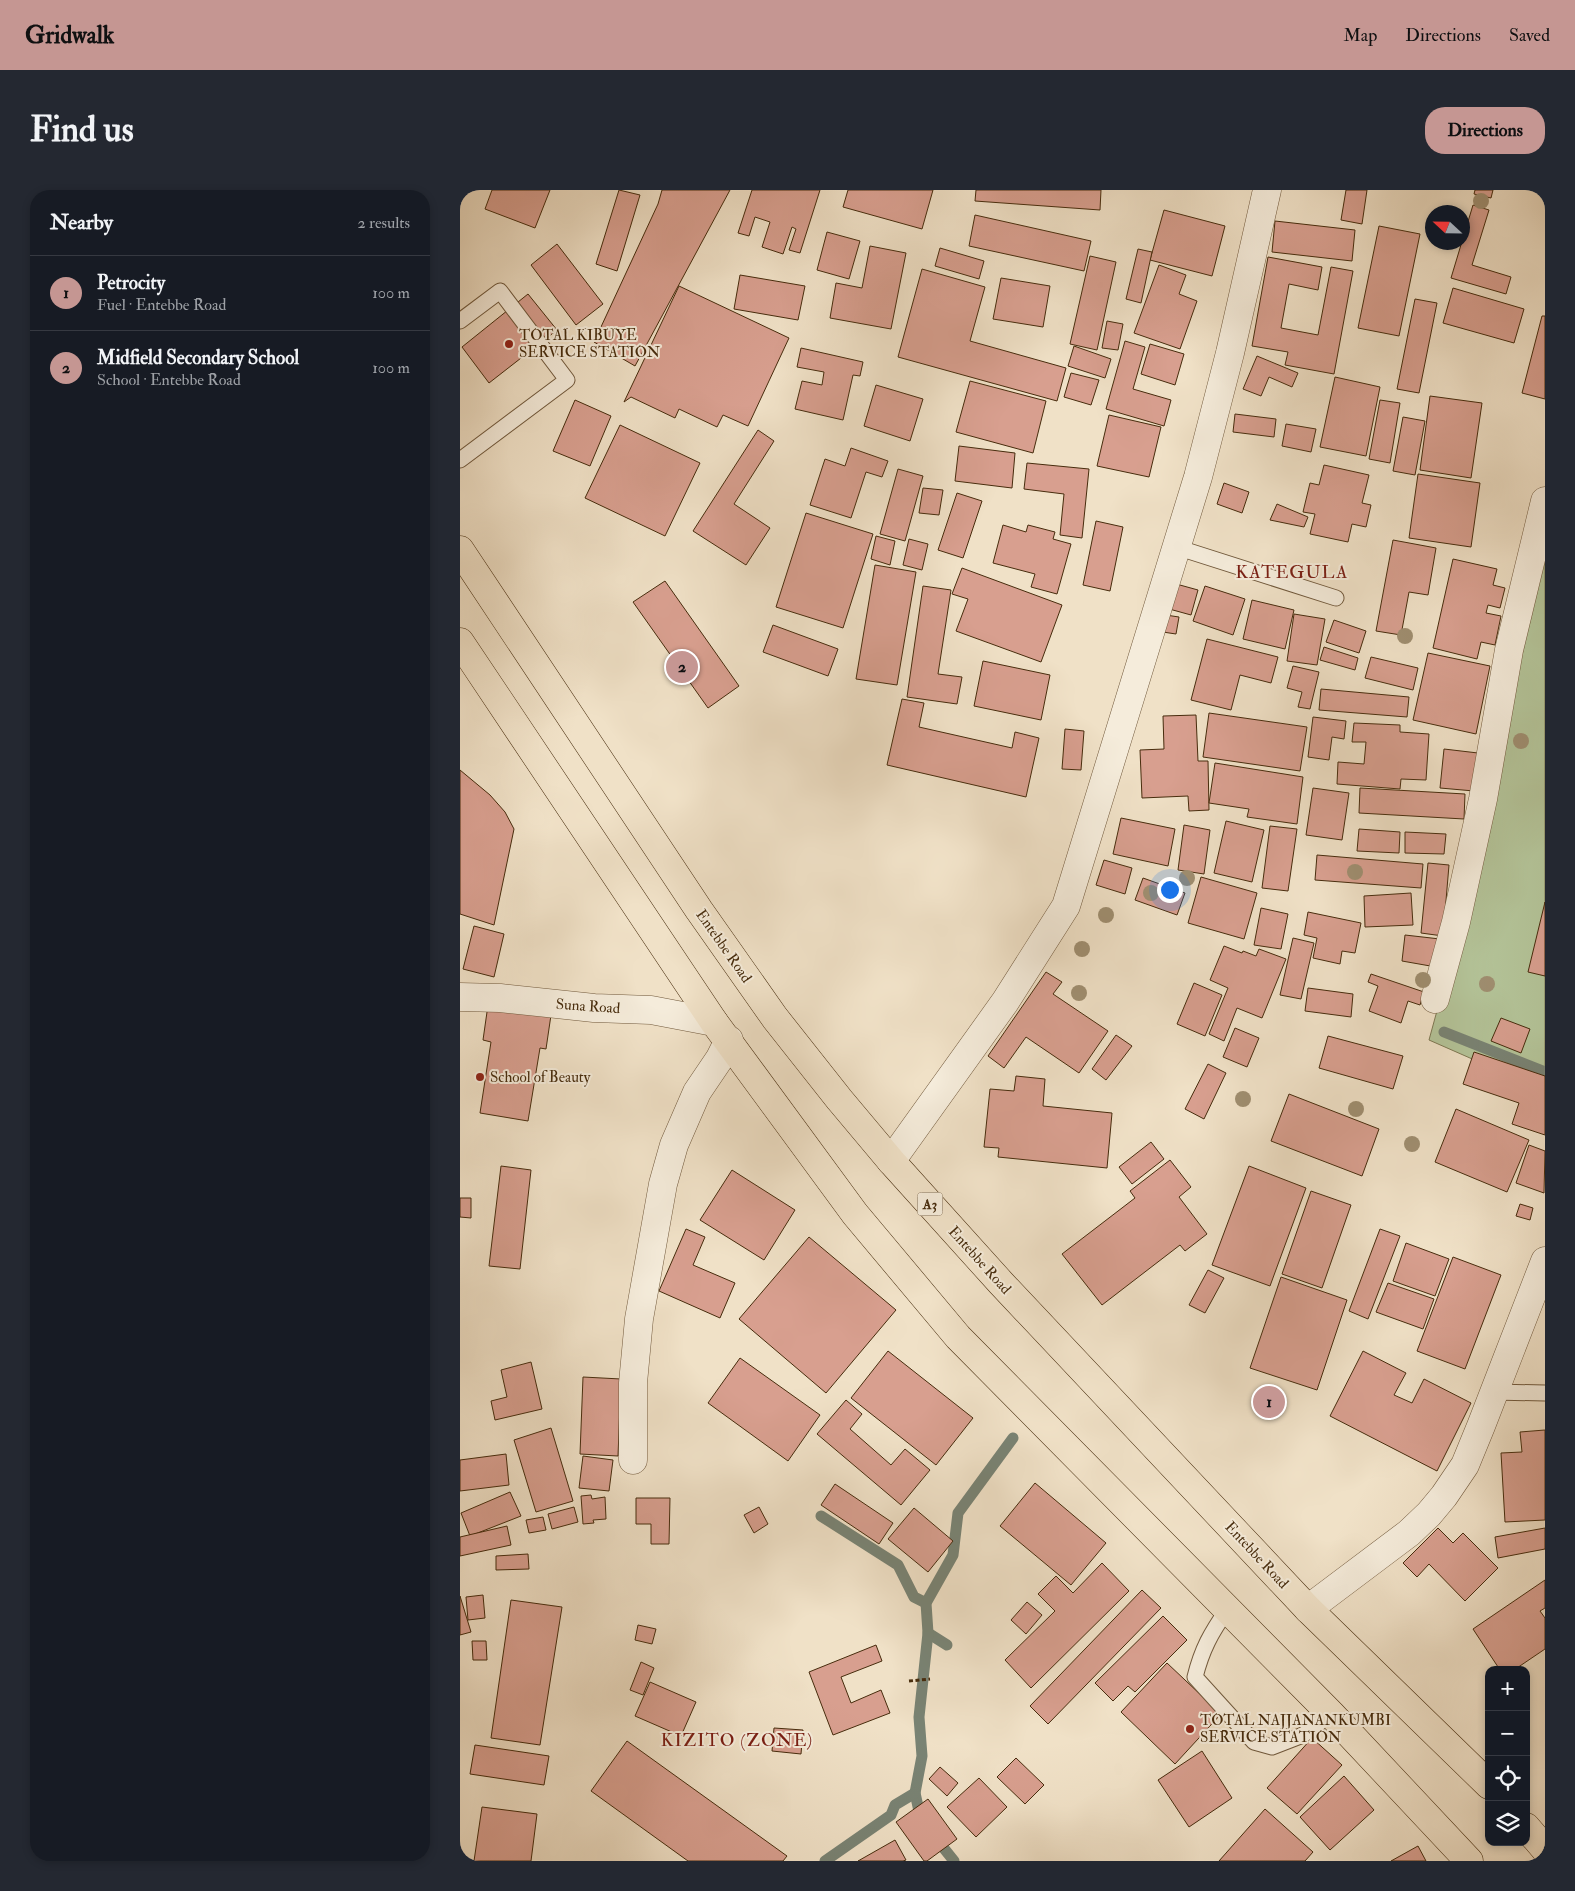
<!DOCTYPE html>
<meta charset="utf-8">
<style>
body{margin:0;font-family:"IM FELL Double Pica",serif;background:#242831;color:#f1f3f6}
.controls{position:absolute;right:15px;bottom:15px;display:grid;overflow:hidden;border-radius:10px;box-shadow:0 2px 8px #0003}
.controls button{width:45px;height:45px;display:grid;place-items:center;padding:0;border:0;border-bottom:1px solid #363941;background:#171b24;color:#f1f3f6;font:25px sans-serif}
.compass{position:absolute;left:965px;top:15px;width:45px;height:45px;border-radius:50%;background:#171b24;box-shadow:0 2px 8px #0003;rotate:292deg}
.you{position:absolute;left:709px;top:699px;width:18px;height:18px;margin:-12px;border:4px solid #fff;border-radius:50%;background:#1a73e8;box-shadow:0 0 0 8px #1a73e833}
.badge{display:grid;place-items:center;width:32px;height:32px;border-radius:50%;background:#c59692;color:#111;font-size:16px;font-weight:700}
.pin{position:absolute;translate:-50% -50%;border:2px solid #fff;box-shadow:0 1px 5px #0006}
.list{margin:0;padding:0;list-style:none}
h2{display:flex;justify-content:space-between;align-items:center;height:65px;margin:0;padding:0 20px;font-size:21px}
h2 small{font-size:16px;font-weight:400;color:#9ea1a6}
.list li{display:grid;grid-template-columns:32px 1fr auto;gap:15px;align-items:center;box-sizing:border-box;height:75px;padding:0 20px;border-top:1px solid #363941}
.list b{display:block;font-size:19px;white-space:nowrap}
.list p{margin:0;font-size:16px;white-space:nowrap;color:#9ea1a6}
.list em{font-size:16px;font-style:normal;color:#9ea1a6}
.icon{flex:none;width:28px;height:28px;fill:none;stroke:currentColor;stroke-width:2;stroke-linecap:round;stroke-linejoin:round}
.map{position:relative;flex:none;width:1085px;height:1671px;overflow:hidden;border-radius:20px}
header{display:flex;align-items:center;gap:30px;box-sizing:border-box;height:70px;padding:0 25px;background:#c59692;color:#111}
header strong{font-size:24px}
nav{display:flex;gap:28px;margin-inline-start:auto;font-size:18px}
.intro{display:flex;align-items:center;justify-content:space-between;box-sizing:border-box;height:120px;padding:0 30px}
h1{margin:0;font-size:35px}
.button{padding:12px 22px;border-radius:20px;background:#c59692;color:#111;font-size:18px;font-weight:700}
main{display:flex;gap:30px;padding:0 30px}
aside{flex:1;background:#171b24;border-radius:20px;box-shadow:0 2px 8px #0003}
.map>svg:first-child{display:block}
.green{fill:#b4c499;stroke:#7e7853}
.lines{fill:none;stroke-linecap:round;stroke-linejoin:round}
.stream{stroke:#798374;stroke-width:11}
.building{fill:#d89f8f;stroke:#472c0d}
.service-casing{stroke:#71593c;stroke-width:17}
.minor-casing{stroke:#71593c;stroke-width:29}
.tertiary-casing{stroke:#71593c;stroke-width:29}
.primary-casing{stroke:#472c0d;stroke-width:29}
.path{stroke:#472c0d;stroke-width:3;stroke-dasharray:4 2.5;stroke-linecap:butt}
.service{stroke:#f5ecdb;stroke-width:15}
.minor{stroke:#f5ecdb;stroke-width:28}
.tertiary{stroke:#f5ecdb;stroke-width:28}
.primary{stroke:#f0e1c7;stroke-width:28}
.tree{fill:#9f8e70}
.poi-dot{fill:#8f2418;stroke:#f5ecdb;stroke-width:2}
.labels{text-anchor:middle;stroke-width:4;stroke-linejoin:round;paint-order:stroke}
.shield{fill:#f5ecdb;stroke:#7b664b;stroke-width:1}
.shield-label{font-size:14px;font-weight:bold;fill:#472c0d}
.poi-label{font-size:15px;fill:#472c0d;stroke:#f5ecdb;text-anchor:start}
.street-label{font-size:15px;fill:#472c0d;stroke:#f5ecdb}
.quarter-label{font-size:18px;letter-spacing:1px;fill:#7a1f14;stroke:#f5ecdb}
</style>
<header>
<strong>Gridwalk</strong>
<nav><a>Map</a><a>Directions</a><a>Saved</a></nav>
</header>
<div class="intro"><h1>Find us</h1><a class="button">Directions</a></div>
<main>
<aside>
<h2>Nearby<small>2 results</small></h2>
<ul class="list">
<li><span class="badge">1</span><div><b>Petrocity</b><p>Fuel · Entebbe Road</p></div><em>100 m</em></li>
<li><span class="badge">2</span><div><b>Midfield Secondary School</b><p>School · Entebbe Road</p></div><em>100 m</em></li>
</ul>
</aside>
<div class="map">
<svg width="1085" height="1671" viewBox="0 0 1085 1671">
<rect width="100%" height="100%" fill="#f0e1c7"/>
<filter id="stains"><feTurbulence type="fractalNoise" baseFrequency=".004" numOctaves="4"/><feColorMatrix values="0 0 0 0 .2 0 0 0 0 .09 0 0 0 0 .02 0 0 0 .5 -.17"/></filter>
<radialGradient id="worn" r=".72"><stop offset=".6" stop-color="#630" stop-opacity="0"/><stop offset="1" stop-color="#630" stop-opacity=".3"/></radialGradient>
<polygon class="green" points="1085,363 1085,901 969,850 1024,649 1052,504"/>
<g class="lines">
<g class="stream">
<polyline points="984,842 1085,882"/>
<polyline points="361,1326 438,1375 454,1407 466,1413"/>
<polyline points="468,1443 487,1455"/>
<polyline points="461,1630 455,1603 462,1566 459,1527 468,1443 466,1413 493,1365 498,1323 553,1248"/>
<polyline points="474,1646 494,1671"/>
<polyline points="365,1671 431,1625 435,1615 455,1603"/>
</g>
</g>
<g class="building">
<polygon points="32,0 90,0 75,38 25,19"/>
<polygon points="159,0 180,5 157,81 136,74"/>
<polygon points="202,0 270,0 175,176 134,152 198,14"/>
<polygon points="292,0 360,0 340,63 329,60 336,39 332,37 323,64 302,57 310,32 295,27 289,46 278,43"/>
<polygon points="388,0 473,0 462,39 383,17"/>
<polygon points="516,0 641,0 640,20 515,11"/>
<polygon points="886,0 907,0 902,34 881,30"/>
<polygon points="1015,0 1033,0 1031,8 1014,4"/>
<polygon points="1072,0 1085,0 1085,4"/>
<polygon points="1013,15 1029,20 1012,75 1051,87 1046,104 991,88"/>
<polygon points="704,20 765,36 752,86 690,70"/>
<polygon points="515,25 631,51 624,81 509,56"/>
<polygon points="815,31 895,40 892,71 812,62"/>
<polygon points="919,36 960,44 939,146 898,138"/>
<polygon points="367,42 400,51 389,89 357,80"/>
<polygon points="97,54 143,114 116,135 71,75"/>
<polygon points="410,56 446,63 431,139 370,128 376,93 402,98"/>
<polygon points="480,58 524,71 519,89 475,76"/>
<polygon points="678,59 692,62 681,113 666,109"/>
<polygon points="630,66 656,72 637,160 610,154"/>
<polygon points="808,67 862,77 858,100 829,94 821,138 858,145 871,77 893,81 874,184 825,175 828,162 792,156"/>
<polygon points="699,75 726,85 719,104 737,111 720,159 674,143"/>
<polygon points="462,79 525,97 510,151 606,178 597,211 438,167"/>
<polygon points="280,85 345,96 338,130 274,119"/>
<polygon points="541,88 590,96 583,137 533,129"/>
<polygon points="219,96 329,148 288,236 263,225 257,237 219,219 215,228 171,207 164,212"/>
<polygon points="993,98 1064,119 1054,153 983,133"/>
<polygon points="68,104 97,140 29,193 2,157"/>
<polygon points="955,109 977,113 959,203 937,199"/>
<polygon points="1082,126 1085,126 1085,209 1062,203"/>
<polygon points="647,131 663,134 658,160 642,158"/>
<polygon points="665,151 685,157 673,199 711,210 704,236 646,219"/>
<polygon points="690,154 724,164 715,195 681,184"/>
<polygon points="614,156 651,169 645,188 608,176"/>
<polygon points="341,158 403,172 400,186 393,185 383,230 335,219 342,191 362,195 364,182 337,177"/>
<polygon points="797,166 838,183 832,197 809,187 801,206 783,199"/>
<polygon points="611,183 639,190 631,215 604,207"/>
<polygon points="875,187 920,197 906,266 860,257"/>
<polygon points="510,191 586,211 573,263 496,242"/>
<polygon points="416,195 463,209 450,251 404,236"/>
<polygon points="970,206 1022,213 1011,288 960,280"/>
<polygon points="115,210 151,226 130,276 93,261"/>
<polygon points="920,210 940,213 930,273 909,269"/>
<polygon points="775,224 816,229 814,247 773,242"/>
<polygon points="649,225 701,237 689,287 637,276"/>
<polygon points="943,227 965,231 955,285 933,281"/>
<polygon points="826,234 856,239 851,262 822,256"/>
<polygon points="160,235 240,273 205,346 125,308"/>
<polygon points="298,240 314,251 274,314 310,338 286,375 233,341"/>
<polygon points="499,256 555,263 552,298 495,291"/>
<polygon points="391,258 428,271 422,287 406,282 391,328 350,315 365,269 385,276"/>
<polygon points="567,273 629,279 622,348 600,345 604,304 564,299"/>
<polygon points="864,275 909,285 902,313 911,315 906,337 892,334 888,352 850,344 855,324 843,322 850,293 859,295"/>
<polygon points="438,279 463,286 445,351 420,344"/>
<polygon points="958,284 1020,293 1011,357 949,348"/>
<polygon points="764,293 789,302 782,323 757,314"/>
<polygon points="463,298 483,300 479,325 459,323"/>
<polygon points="497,303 522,311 503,368 478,360"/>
<polygon points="817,314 848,327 844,337 810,330"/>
<polygon points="346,323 413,344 383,438 316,417"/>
<polygon points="636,331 663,337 650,401 623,395"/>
<polygon points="543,335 566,342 568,335 595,342 593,349 611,354 597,404 571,397 575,384 533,373"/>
<polygon points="416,346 435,351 430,375 411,369"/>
<polygon points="449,349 468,354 462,380 443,375"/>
<polygon points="933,350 976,358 968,405 949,402 941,445 916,441"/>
<polygon points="993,369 1037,379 1033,395 1045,398 1040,418 1028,415 1026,423 1041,426 1035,455 1021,452 1017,469 973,458"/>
<polygon points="415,375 456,382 437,495 396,489"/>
<polygon points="502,378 602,415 581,472 496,441 508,409 492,404"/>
<polygon points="205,391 279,496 248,518 173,412"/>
<polygon points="709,392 738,400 731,425 702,417"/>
<polygon points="463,396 491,400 478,484 502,487 497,514 447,507"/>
<polygon points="745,396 785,409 773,445 733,431"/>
<polygon points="792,410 834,420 825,459 783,449"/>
<polygon points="699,424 719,427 716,444 696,441"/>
<polygon points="834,424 865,429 857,475 827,471"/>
<polygon points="874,430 906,441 899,463 866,452"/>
<polygon points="313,435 378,459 368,486 303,462"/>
<polygon points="747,449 818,467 811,493 780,485 771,520 731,510"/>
<polygon points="864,457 898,468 895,480 860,470"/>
<polygon points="968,463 1030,476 1016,544 953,530"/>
<polygon points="911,467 958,478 953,500 905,488"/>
<polygon points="523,471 590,485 581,530 514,516"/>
<polygon points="833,476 859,482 850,519 838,517 842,502 827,498"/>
<polygon points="861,499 949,507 947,527 859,520"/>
<polygon points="442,509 464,513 459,537 552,558 555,542 579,548 566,607 427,575"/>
<polygon points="749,523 847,537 840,581 743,567"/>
<polygon points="736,525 738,571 748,571 749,620 729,621 728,606 682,608 680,560 704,559 703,526"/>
<polygon points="853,527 886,531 884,549 872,547 869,570 848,567"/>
<polygon points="894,533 940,535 940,542 969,544 966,590 941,589 940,599 877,594 878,572 904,574 906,552 892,552"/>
<polygon points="605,539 624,541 621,580 602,579"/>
<polygon points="984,559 1018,563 1014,601 980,598"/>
<polygon points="755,573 843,587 837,634 787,627 789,619 749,613"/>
<polygon points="0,580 30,605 45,622 54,639 34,735 0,724"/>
<polygon points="853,598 889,603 882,650 846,645"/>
<polygon points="900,598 1005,604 1004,629 899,623"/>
<polygon points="661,628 715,639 708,676 653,664"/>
<polygon points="766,631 804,640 792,692 754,683"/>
<polygon points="724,635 750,640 744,684 718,680"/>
<polygon points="810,636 837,639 828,701 802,698"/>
<polygon points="899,639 940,642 939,663 897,661"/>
<polygon points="945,642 986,644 984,664 945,663"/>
<polygon points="857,665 963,674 961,698 855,690"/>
<polygon points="644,670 672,678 665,704 636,695"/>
<polygon points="968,673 989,675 983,746 961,743"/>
<polygon points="741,687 797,703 784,749 728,733"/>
<polygon points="683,688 725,703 717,725 675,710"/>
<polygon points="951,703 953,735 905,737 904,706"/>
<polygon points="1085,712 1085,786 1068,782"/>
<polygon points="801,718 828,724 821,759 794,755"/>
<polygon points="848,722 901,733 895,763 882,761 880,774 853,768 857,748 844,745"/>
<polygon points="14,736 44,744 34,787 3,779"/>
<polygon points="945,745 980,749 976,777 942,771"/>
<polygon points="833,748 854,753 841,809 820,805"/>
<polygon points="764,756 782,763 783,761 796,766 799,759 826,769 802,828 777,818 764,851 749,844 768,798 750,790"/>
<polygon points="586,782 602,792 593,804 648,841 619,883 566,847 544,878 528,866"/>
<polygon points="911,784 964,802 960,815 948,811 941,833 909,821 918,796 908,792"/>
<polygon points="734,793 762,805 745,846 717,834"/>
<polygon points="848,798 893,804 891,827 845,821"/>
<polygon points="28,815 91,825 86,859 80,858 68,931 20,923 31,852 23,850"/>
<polygon points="1041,828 1070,839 1061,863 1031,851"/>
<polygon points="775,838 799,848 787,877 763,867"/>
<polygon points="656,845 672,856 646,890 632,879"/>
<polygon points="868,846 943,866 933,899 859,878"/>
<polygon points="1014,862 1085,886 1085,945 1052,934 1059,913 1003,894"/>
<polygon points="748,874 766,883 744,929 725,919"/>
<polygon points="556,886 585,889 583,916 652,923 647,978 538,967 539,958 524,957 530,899 554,901"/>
<polygon points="829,904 919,939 902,986 811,951"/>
<polygon points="996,919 1069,950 1047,1002 975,972"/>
<polygon points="691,952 704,969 672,994 659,977"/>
<polygon points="1069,955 1085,961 1084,1003 1056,993"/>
<polygon points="710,970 731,997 719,1007 747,1044 725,1061 720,1055 642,1115 602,1064 675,1008 670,1001"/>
<polygon points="41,976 71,980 60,1079 29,1076"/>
<polygon points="789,976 846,998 810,1096 752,1075"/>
<polygon points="272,980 335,1020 304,1070 240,1030"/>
<polygon points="851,1001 891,1015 862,1098 822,1084"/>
<polygon points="0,1008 11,1008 11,1028 0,1027"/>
<polygon points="1060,1014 1073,1018 1070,1030 1056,1026"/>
<polygon points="226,1039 245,1047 233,1075 275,1093 260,1128 199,1101"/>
<polygon points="920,1039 940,1046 908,1129 889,1121"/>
<polygon points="349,1047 436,1120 366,1203 279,1129"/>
<polygon points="946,1053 989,1069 975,1106 933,1091"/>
<polygon points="993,1067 1041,1085 1005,1179 957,1161"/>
<polygon points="748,1080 764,1088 745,1123 729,1115"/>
<polygon points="821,1087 887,1110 857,1200 790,1178"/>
<polygon points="928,1093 974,1109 963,1139 916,1122"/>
<polygon points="428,1161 513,1228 476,1275 391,1208"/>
<polygon points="903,1161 946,1183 934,1205 952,1213 964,1189 1011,1213 977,1281 870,1226"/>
<polygon points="280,1168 360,1225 328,1271 248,1213"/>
<polygon points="71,1172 82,1219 35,1230 31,1211 47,1207 41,1180"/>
<polygon points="123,1187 161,1189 158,1266 120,1264"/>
<polygon points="386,1210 402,1224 390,1239 431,1275 445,1259 470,1280 441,1315 357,1244"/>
<polygon points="91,1238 113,1311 76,1322 54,1250"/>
<polygon points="1085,1240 1085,1330 1045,1332 1041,1263 1062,1262 1060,1242"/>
<polygon points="46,1264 49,1295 0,1301 0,1270"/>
<polygon points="123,1266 153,1270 149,1301 119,1298"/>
<polygon points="575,1293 646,1353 611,1395 540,1336"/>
<polygon points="375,1294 433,1333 419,1354 361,1315"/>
<polygon points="50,1302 61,1326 10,1346 1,1323"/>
<polygon points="131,1305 132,1309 145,1307 146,1329 133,1330 134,1333 123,1334 121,1306"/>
<polygon points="176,1308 210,1308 209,1354 191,1354 191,1334 176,1334"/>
<polygon points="114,1317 118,1332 92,1339 88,1324"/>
<polygon points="299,1317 308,1334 294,1343 284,1325"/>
<polygon points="454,1318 493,1351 468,1382 428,1349"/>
<polygon points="83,1327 86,1340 69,1343 66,1330"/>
<polygon points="47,1336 51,1355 0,1366 0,1347"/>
<polygon points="978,1338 993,1353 1003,1343 1038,1378 1005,1411 969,1374 957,1387 943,1373"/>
<polygon points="1085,1338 1085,1359 1038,1368 1035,1347"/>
<polygon points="68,1364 69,1379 36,1380 36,1366"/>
<polygon points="642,1373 669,1401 571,1498 545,1470 595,1421 578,1404 596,1386 613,1403"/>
<polygon points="1085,1390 1085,1418 1080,1421 1085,1428 1085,1459 1054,1480 1040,1480 1013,1439"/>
<polygon points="682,1400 701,1418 588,1534 570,1516"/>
<polygon points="23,1405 25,1428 8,1430 6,1407"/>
<polygon points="0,1406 11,1442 0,1445"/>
<polygon points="51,1410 102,1417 80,1555 31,1548"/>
<polygon points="567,1412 582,1425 566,1444 551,1430"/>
<polygon points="703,1426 727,1450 675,1502 668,1496 653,1511 635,1493"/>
<polygon points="178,1435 196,1439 192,1454 175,1450"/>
<polygon points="12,1451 26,1451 27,1470 13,1470"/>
<polygon points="416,1455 422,1471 381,1487 391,1513 421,1500 430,1523 373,1545 349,1482"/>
<polygon points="181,1472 194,1478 183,1505 170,1500"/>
<polygon points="707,1473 761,1524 715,1574 661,1522"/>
<polygon points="190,1492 236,1512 221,1546 175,1526"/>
<polygon points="314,1538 343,1540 341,1564 312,1561"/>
<polygon points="852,1548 882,1575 837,1624 807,1598"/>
<polygon points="167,1551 327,1666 323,1671 228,1671 131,1601"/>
<polygon points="15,1555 89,1566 84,1595 10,1584"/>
<polygon points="742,1561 772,1608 729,1637 698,1590"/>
<polygon points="556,1568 584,1595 565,1614 537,1587"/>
<polygon points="480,1577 498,1593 487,1606 469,1589"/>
<polygon points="884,1586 914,1620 870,1660 840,1627"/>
<polygon points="519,1588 547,1617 516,1647 487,1617"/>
<polygon points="468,1609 497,1649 467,1671 464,1671 436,1632"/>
<polygon points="22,1617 77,1624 71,1671 14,1671"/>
<polygon points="805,1619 853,1662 845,1671 759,1671"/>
<polygon points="435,1650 446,1670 443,1671 398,1671"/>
<polygon points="958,1656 966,1671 931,1671"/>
</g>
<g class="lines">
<g class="service-casing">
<g id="service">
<polyline points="0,131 40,101 107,190 0,270"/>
<polyline points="716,357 876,408"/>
<polyline points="1033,1202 1085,1203"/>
<path d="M767 1420C751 1443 742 1459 735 1487L794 1552 812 1557 843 1545 871 1524"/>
</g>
</g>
<g class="minor-casing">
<g id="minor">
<polyline points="975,809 996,732 1023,609 1049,460 1085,311"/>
<polyline points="431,971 545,812 606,716 738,287 770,163 807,0"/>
<polyline points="173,1270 173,1193 179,1129 203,994 214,955 237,902 260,868 269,850"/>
<polyline points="848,1419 949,1343 969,1324 984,1306 1005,1275 1021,1236 1085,1071"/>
</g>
</g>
<g class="tertiary-casing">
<polyline id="tertiary" points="0,807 40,808 134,818 191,820 254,832"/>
</g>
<g class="primary-casing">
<g id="primary">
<polyline points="0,360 239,720 315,828 379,909 431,971 541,1093 848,1419 1029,1595"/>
<polyline points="0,452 254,832 395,1024 498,1147 871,1524 1009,1671"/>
<polyline points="1066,1637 1085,1659"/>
</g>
</g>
<polyline class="path" points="449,1491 470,1489"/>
<use href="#service" class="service"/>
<use href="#minor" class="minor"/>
<use href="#tertiary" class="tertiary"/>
<use href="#primary" class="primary"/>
</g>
<g class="tree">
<circle cx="1021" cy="11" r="8"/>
<circle cx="945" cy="446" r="8"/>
<circle cx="1061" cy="551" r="8"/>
<circle cx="895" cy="682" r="8"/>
<circle cx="727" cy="688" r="8"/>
<circle cx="691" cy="703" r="8"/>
<circle cx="646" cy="725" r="8"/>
<circle cx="622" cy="759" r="8"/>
<circle cx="963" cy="790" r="8"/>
<circle cx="1027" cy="794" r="8"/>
<circle cx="619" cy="803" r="8"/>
<circle cx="783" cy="909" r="8"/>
<circle cx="896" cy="919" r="8"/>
<circle cx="952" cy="954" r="8"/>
</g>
<g class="poi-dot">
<circle cx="49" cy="154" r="5"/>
<circle cx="20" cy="887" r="5"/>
<circle cx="730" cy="1539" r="5"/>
</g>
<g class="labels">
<rect class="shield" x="457.5" y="1002.5" width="25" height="23" rx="4"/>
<g class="shield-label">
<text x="470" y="1019">A3</text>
</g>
<g class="poi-label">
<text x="59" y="150">TOTAL KIBUYE<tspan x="59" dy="17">SERVICE STATION</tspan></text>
<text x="30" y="892">School of Beauty</text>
<text x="740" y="1535">TOTAL NAJJANANKUMBI<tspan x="740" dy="17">SERVICE STATION</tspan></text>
</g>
<g class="street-label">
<text transform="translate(264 756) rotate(55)" y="5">Entebbe Road</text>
<text transform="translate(128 816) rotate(4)" y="5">Suna Road</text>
<text transform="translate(520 1070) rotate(48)" y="5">Entebbe Road</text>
<text transform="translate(797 1365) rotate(47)" y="5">Entebbe Road</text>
</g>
<g class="quarter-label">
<text x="832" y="388">KATEGULA</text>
<text x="277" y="1556">KIZITO (ZONE)</text>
</g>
</g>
<rect width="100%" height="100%" filter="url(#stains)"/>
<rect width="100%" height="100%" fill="url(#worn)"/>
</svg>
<div class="controls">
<button>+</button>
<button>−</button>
<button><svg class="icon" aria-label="locate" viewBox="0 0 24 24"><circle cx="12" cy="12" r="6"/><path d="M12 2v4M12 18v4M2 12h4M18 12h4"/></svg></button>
<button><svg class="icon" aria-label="layers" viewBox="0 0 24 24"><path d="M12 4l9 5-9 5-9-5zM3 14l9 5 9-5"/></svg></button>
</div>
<svg class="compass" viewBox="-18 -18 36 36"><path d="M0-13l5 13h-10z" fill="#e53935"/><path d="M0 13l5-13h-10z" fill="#9ea1a6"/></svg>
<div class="you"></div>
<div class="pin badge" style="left:809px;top:1212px">1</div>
<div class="pin badge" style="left:222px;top:477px">2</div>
</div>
</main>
